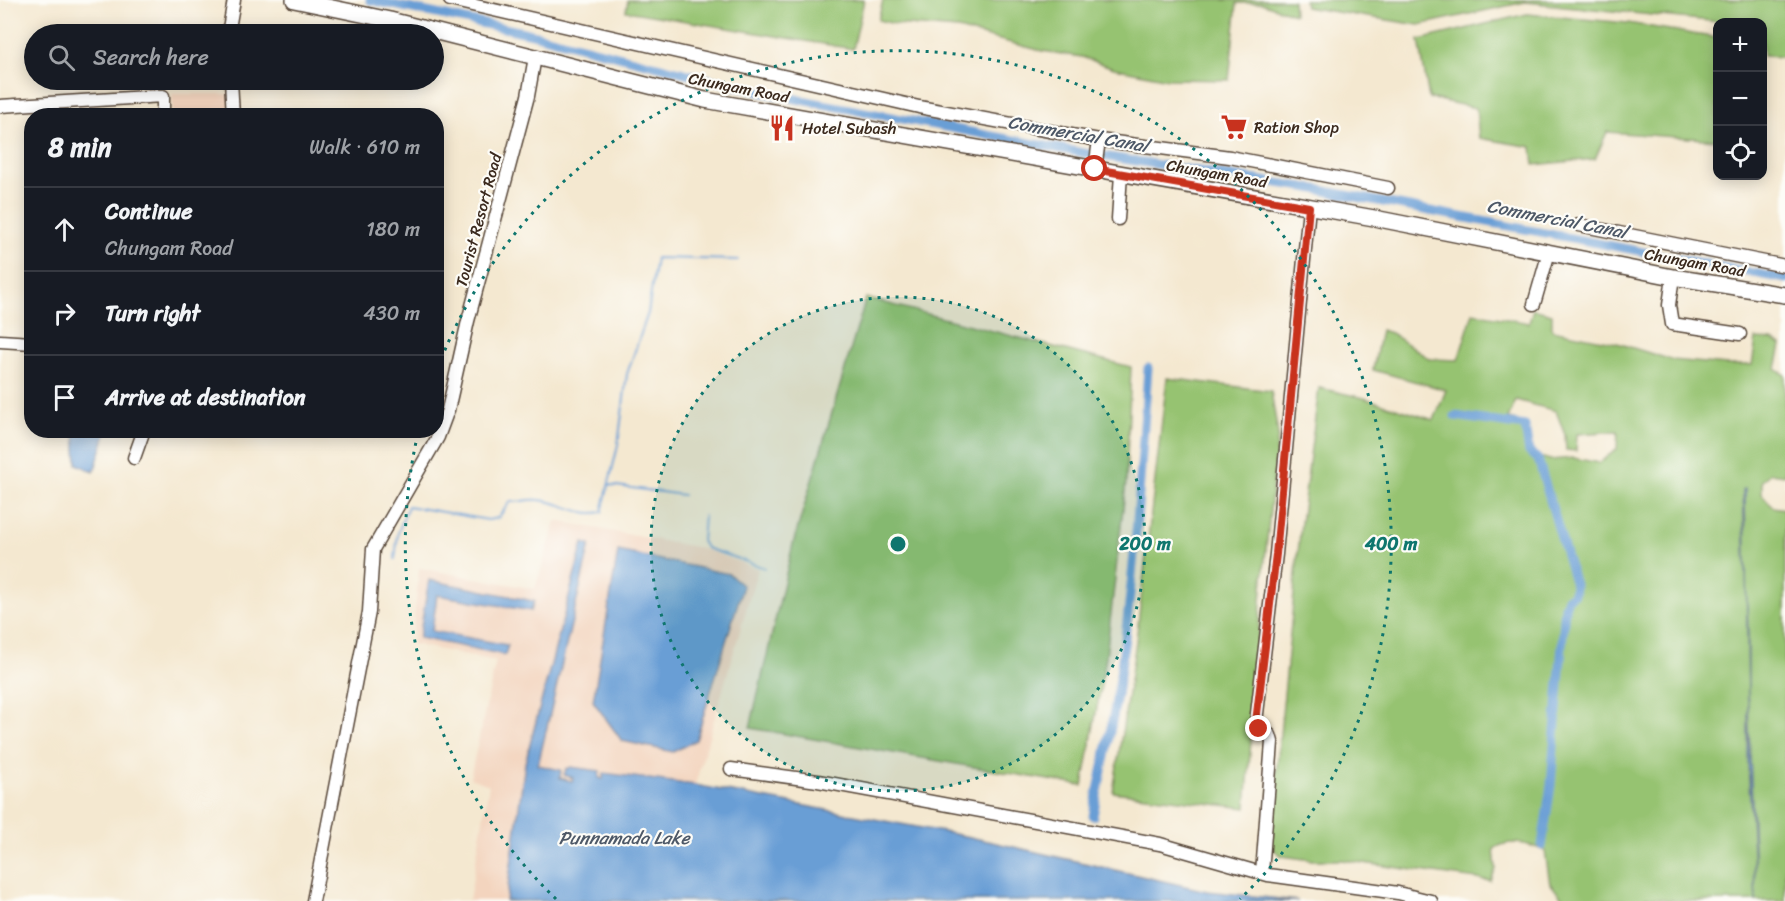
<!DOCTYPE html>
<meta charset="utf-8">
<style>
body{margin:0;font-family:Sriracha,sans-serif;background:#20242c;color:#f1f3f6}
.controls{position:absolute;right:18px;top:18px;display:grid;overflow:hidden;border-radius:12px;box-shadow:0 3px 15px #0003}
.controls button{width:54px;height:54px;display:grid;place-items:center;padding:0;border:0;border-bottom:2px solid #363941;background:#171b24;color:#f1f3f6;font:30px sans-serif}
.stop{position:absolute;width:18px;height:18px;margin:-14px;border:4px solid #c8321e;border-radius:50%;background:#fff}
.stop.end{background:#c8321e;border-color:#fff;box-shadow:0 2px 6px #0008}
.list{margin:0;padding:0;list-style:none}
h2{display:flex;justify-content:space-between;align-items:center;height:78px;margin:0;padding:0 24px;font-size:26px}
h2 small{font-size:20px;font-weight:400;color:#9ea1a6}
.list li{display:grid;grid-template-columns:39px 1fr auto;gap:18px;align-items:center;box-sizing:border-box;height:84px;padding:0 24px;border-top:2px solid #363941}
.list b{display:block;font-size:22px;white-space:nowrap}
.list p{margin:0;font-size:20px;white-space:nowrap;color:#9ea1a6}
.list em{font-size:20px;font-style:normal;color:#9ea1a6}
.icon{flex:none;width:33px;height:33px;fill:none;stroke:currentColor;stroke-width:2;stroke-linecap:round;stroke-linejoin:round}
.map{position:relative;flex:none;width:1785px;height:901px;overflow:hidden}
.search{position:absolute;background:#171b24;box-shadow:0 3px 15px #0003;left:24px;top:24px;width:420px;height:66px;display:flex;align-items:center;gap:15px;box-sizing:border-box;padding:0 21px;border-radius:33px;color:#9ea1a6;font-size:22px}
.panel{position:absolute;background:#171b24;box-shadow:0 3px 15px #0003;left:24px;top:108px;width:420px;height:330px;border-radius:24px}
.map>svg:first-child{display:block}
.built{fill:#f3d4be}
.green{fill:#96c371;stroke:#687648;stroke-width:1.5;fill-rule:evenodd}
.water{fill:#699ed5;stroke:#52647a;stroke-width:1.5}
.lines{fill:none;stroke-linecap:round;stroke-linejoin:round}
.stream{stroke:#699ed5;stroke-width:2}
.canal{stroke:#699ed5;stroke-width:9}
.minor-casing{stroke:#574639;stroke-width:15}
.major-casing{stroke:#574639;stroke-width:18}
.minor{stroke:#fff;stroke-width:12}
.major{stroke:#fff;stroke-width:15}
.route{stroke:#c8321e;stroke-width:8}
.ring{fill:none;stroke:#0f766e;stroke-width:3;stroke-dasharray:3 6}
.labels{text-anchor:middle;stroke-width:4.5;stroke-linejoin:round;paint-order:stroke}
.street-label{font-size:16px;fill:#3b2a1e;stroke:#fdfcf7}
.poi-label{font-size:16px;fill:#3b2a1e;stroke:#fdfcf7;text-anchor:start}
.water-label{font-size:18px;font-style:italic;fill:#4d5867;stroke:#fdfcf7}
.centre{fill:#0f766e;stroke:#fdfcf7;stroke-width:3}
.ring-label{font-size:18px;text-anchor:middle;font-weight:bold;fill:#0f766e;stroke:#fdfcf7;stroke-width:4.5;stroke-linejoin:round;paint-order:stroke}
</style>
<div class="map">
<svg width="1785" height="901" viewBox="0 0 1785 901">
<rect width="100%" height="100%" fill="#fdfcf7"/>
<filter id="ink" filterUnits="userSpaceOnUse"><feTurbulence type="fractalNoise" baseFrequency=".0167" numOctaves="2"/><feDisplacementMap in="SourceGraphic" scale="12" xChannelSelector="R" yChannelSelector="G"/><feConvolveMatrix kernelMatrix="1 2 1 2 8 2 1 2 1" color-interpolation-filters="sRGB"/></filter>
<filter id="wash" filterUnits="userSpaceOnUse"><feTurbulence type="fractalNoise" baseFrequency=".008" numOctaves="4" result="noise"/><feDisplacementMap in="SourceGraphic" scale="24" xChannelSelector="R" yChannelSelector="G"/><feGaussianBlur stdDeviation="1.35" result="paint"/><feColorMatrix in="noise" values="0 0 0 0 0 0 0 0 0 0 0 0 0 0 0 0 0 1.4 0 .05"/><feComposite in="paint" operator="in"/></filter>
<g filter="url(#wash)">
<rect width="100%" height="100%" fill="#f4e8d0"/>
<g class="built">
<polygon points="172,94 229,94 231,115 172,115"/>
<polygon points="556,521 701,548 758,569 695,785 604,773 603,779 573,778 572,781 559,778 561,770 525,764 506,901 469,901 489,785 470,778 496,661 412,644 419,568 535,589"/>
</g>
<g class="green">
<polygon points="628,0 864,0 853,49 626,11"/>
<polygon points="883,0 1293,0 1294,14 1261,3 1237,3 1229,80 1168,79 1114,68 1082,57 1042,51 958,29 895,24 878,20"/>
<polygon points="1304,0 1785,0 1785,57 1763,56 1762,22 1720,22 1525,2 1419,25 1305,7"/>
<polygon points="1527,14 1628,23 1717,38 1717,140 1607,132 1595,159 1534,165 1532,147 1479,138 1476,108 1429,98 1419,40"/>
<polygon points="866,298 1131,367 1126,482 1106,657 1083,786 750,728 793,544"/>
<path d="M1533 309 1552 314V330L1617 343 1672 360 1727 365H1752L1756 339 1772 340 1781 345 1776 369 1785 375V475L1770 473 1762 481V494L1773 507 1785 509V901H1677L1646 897 1644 901 1564 899 1550 884 1545 851C1529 844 1509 838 1494 849L1496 869 1491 881 1342 860H1312L1282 856 1269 846 1301 523 1319 388 1364 398 1434 420 1446 390 1373 370 1381 330 1391 333 1430 359 1458 360 1473 313 1529 323ZM1516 400 1556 411 1565 435 1566 450 1576 451 1577 434 1618 431 1617 449 1599 463 1574 458 1550 460 1526 453V423L1508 419Z"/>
<polygon points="1167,378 1271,391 1278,434 1262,588 1246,808 1113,792 1136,641"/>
</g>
<g class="water">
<polygon points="75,431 107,431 94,472 77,464"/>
<polygon points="1743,489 1745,489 1748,704 1756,901 1748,765 1748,634"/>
<polygon points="583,543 590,545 538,765 561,770 560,778 572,781 573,778 564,775 566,769 571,767 600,771 599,778 603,779 604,773 695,785 970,837 1207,891 1298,901 506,901 525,763"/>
<polygon points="618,551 729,574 743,586 696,740 673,752 622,741 593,701"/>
<polygon points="429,580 534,601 531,611 437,595 432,631 508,645 505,655 419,638"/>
</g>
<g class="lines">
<g class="stream">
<polyline points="609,485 683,495"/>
<polyline points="704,516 702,541 706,548 765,568"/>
<path d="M395 559 398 533 408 506 488 520 498 518 510 502C520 502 529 499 539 500 564 502 578 517 602 512L618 445 627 374 648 313 656 258 738 260"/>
</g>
<g class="canal">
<polyline points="370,0 528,33 759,92 1083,153 1310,188 1785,279"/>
<polyline points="1455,416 1525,426 1529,452 1538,459 1575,585 1574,594 1568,598 1565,607 1551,785 1542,846"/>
<path d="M1093 816C1102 766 1115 717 1121 668 1135 568 1141 468 1148 368"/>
</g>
</g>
</g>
<g filter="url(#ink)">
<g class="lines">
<g class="minor-casing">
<g id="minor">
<polyline points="450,0 919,107 1099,140 1230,157 1388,188"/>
<polyline points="228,34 234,0"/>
<polyline points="231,80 233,116"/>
<polyline points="0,106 163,96 163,116"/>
<polyline points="1095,169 1099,140"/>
<polyline points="1118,219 1121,174"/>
<polyline points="1579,225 1785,266"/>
<polyline points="1673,277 1669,305 1672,324 1740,334"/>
<polyline points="1534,304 1549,252"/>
<polyline points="0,341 32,343"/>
<polyline points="134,458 144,430"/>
<polyline points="731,769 818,781 1160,844 1268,875 1398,893 1431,901"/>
<polyline points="1262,873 1272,742 1270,735 1259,729 1256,722 1276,554 1309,207"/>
<polyline points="313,901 369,612 373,549 438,437 448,410 468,321 528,96 535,57"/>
</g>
</g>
<g class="major-casing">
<polyline id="major" points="294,0 390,20 705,100 1374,218 1673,277 1785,295"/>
</g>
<use href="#minor" class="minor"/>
<use href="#major" class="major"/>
</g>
</g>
<g class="lines" filter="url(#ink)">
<polyline class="route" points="1095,169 1309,207 1276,554 1256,722 1259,729"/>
</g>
<circle cx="898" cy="544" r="247" fill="#0f766e" fill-opacity=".12"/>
<g class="ring">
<circle cx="898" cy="544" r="247"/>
<path d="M556 899A493 493 0 0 1 418 433M438 367A493 493 0 1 1 1240 899"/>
</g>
<defs>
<g id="supermarket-bare" transform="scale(2.07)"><path d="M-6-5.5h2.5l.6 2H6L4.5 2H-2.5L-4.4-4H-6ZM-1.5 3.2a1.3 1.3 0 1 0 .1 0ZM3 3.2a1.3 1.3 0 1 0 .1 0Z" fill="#c8321e" stroke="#fdfcf7" stroke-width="2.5" paint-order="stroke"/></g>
<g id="restaurant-bare" transform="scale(2.07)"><path d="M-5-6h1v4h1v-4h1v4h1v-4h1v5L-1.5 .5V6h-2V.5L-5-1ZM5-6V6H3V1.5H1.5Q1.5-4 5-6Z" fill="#c8321e" stroke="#fdfcf7" stroke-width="2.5" paint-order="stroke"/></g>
</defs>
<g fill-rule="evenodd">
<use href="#supermarket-bare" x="1234" y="127"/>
<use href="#restaurant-bare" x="782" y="128"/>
</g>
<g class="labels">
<g class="street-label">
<text transform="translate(739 87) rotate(11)" y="6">Chungam Road</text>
<text transform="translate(1217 173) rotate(10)" y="6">Chungam Road</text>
<text transform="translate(478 220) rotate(-75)" y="6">Tourist Resort Road</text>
<text transform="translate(1695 262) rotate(10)" y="6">Chungam Road</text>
</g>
<g class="poi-label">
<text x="1254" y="133">Ration Shop</text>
<text x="802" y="134">Hotel Subash</text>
</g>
<g class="water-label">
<text transform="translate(1078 134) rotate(10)" y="6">Commercial Canal</text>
<text transform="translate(1557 219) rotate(11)" y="6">Commercial Canal</text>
<text x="624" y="844">Punnamada Lake</text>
</g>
</g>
<circle cx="898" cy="544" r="9" class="centre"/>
<g class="ring-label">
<text x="1145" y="550">200 m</text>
<text x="1391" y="550">400 m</text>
</g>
</svg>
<div class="controls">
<button>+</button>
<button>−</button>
<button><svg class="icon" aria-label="locate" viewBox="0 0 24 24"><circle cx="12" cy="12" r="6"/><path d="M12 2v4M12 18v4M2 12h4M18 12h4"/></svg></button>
</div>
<div class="stop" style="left:1095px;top:169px"></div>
<div class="stop end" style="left:1259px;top:729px"></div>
<div class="search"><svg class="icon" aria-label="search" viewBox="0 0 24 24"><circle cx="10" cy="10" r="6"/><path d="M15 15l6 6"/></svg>Search here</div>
<section class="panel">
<h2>8 min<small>Walk · 610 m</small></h2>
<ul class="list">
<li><svg class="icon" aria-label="ahead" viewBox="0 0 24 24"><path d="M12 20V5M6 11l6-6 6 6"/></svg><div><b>Continue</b><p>Chungam Road</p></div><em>180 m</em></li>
<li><svg class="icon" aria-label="right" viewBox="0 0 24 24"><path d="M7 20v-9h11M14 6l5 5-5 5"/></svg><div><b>Turn right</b></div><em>430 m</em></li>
<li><svg class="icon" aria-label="arrive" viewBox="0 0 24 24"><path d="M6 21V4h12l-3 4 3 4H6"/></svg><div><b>Arrive at destination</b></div></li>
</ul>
</section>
</div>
